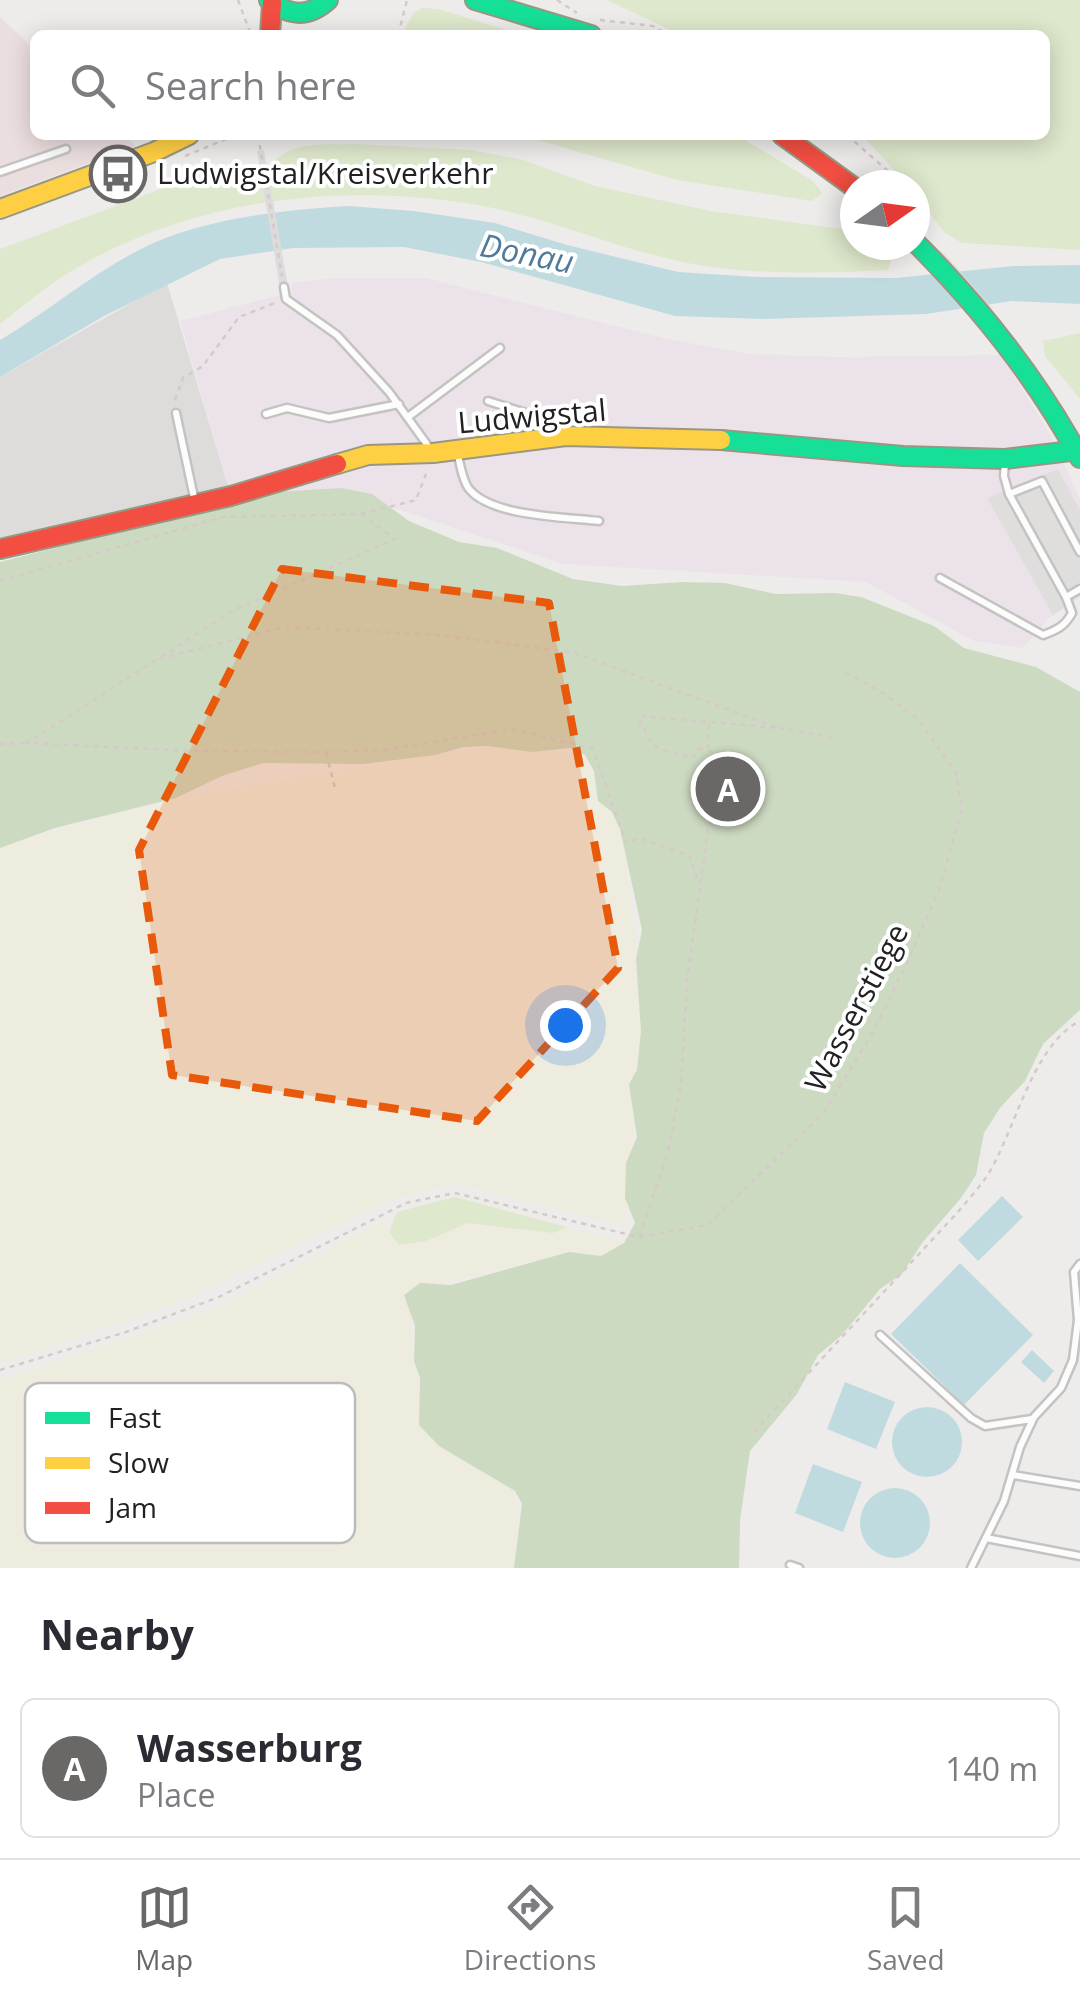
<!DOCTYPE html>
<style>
body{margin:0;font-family:"Open Sans",sans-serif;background:#f7f7f7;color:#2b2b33}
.compass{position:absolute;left:840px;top:170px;width:90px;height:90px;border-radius:50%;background:#fff;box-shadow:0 5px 25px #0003;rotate:76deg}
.you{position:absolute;left:565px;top:1025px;width:35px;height:35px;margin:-25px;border:8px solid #fff;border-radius:50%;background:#1a73e8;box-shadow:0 0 0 15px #1a73e833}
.badge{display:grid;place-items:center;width:65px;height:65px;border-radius:50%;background:#696867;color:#fff;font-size:32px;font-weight:700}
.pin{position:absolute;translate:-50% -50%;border:5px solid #fff;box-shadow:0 2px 10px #0006}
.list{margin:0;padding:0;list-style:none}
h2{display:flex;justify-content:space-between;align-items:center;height:130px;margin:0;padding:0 40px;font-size:42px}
h2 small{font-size:32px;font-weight:400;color:#7c7c81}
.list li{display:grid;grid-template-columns:65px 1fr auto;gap:30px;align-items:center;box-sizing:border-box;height:140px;margin:0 20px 20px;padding:0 20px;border:2px solid #e1e1e2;border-radius:15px}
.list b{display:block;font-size:38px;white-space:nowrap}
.list p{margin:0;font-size:32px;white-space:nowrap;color:#7c7c81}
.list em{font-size:32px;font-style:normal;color:#7c7c81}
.icon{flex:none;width:55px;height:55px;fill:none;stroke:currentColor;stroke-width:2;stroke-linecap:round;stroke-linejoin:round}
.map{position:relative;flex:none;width:1080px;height:1568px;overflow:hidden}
.search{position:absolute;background:#fff;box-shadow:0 5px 25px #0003;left:30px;right:30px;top:30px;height:110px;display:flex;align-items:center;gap:25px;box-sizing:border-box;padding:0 35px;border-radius:15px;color:#7c7c81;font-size:38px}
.sheet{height:290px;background:#fff}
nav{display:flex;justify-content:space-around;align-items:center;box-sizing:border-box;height:140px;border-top:2px solid #e1e1e2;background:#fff;font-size:28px;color:#7c7c81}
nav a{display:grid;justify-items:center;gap:5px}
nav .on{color:#696867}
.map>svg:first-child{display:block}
.residential{fill:#dedcdb}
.commercial{fill:#ebdede}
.industrial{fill:#ebe3e9}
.farmland{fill:#edecdf}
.grass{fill:#dee8cc}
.forest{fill:#cddac2}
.parking{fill:#dfdedd}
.water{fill:#c0dbdf}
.pier{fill:#dddcdc}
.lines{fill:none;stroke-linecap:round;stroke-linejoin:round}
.lane-casing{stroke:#c4c3c2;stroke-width:11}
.fast-casing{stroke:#989783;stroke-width:22}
.slow-casing{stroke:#989783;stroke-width:22}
.jam-casing{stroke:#989783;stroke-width:22}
.path{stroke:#d6c9c9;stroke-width:2.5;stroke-dasharray:5 5;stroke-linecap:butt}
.lane{stroke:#fcfcfc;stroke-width:6}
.fast{stroke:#16e098;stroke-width:18}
.slow{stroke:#ffcf43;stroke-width:18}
.jam{stroke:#f24e42;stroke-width:18}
.marked{fill:#e8590c;fill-opacity:0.2;stroke:#e8590c;stroke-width:8;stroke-dasharray:20 12;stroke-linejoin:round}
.labels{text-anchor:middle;stroke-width:8;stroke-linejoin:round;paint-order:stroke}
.poi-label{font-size:30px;fill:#212121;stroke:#fff;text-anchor:start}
.street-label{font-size:30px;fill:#212121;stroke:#fff}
.water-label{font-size:32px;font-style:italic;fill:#4e7b9a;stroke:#fff}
.key{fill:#fff;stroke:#bcbcbc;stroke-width:2.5}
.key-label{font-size:28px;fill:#212121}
</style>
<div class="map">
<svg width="1080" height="1568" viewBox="0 0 1080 1568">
<rect width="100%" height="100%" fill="#eeecea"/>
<polygon class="residential" points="167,283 231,496 0,548 0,377"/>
<polygon class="commercial" points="0,17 35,50 35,135 124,135 136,146 0,196"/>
<polygon class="industrial" points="333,278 426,278 667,339 751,354 839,357 1001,355 1051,436 1080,499 1080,597 1047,620 1023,648 974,641 866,582 563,564 394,508 231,496 180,321 292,292 291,283"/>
<g class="farmland">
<polygon points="488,746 585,755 617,796 646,1006 625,1227 456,1183 388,1200 186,1300 0,1364 0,845 176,798"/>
<polygon points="384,1220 389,1232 426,1241 468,1223 553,1233 567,1227 624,1243 601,1256 569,1252 481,1275 410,1289 414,1361 420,1391 419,1425 439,1446 515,1491 518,1521 516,1568 0,1568 0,1380 216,1308"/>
</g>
<g class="grass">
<polygon points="607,0 1080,0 1080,250 962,243 944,232 915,194 915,185 908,185 862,135 1045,135 1045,35 681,35"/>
<polygon points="423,8 438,9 523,35 402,35 413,13"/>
<polygon points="520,135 737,135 813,181 822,193 812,201 677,180"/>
<path d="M355 144 471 150 523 160 595 186 711 211 855 231V245H883L891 262 888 270C814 274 733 276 661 257 605 243 550 220 493 208 352 180 191 196 67 274 44 288 22 307 0 324V249L204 173 269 166C290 140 324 145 355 144Z"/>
<polygon points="1080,333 1080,399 1045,356 1043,341"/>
<polygon points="455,1197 567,1227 553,1233 468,1223 426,1241 399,1245 389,1232 397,1212"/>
</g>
<polygon class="forest" points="341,488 372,494 409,521 459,542 497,548 573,579 622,586 683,582 725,583 776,594 835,593 861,597 934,626 964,648 1036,667 1080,692 1080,1010 1043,1044 1025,1081 1000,1108 984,1133 976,1175 961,1198 922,1243 902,1274 880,1289 842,1335 818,1355 797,1394 750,1451 740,1520 739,1568 514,1568 522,1504 515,1491 439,1446 419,1425 420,1378 414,1361 415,1326 404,1295 420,1283 451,1285 569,1252 601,1256 624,1243 635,1223 625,1198 626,1163 637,1137 629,1084 637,1070 641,1031 636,959 642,930 620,829 612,812 598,801 594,771 585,755 571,748 531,752 488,746 464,747 435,755 364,764 263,763 222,776 176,798 55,828 0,848 0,562 125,530 223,509 276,492"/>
<polygon class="parking" points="1058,469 1080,510 1080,596 1053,615 987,498"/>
<g class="water">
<path d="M348 206 414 211 495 223 567 245 678 272 757 277 895 278 1013 266 1080 265V304L1012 301 926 314 763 319 675 316 481 262 404 247 293 248 220 259 104 316 0 377V340C46 313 89 276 137 251 197 219 281 210 348 206Z"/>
<polygon points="1002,1196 1023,1217 978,1261 958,1240"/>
<polygon points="960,1263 1033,1335 964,1405 891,1334"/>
<polygon points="1032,1350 1054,1371 1044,1383 1021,1362"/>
<polygon points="845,1382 895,1402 876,1449 827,1429"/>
<circle cx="927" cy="1442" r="35"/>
<polygon points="813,1464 862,1482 843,1532 795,1513"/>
<circle cx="895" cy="1523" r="35"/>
</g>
<g class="pier">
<polygon points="264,150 288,287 280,288 257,151"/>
<polygon points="923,236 947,257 981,295 1021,347 1003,356 912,251"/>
</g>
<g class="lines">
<g class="lane-casing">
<g id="lane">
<polyline points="0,172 66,149"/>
<polyline points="284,287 286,299 337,335 389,392 431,450"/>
<polyline points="488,401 557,423 563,432"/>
<polyline points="176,413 195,502"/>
<polyline points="266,414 287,408 329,418 399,404"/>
<polyline points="408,417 500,348"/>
<path d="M457 451C460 463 462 480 469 489 492 517 566 517 599 521"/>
<polyline points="1005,461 1004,476 1009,494 1066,597 1080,589"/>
<polyline points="1009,494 1042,481 1080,552"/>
<path d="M940 578 1043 635C1057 630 1065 626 1072 613L1066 597"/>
<polyline points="880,1335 971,1418 985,1426 1032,1419"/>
<polyline points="1013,1475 1080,1486"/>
<polyline points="986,1538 1080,1556"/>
<polyline points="790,1565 799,1568"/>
<polyline points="971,1568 1004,1501 1020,1447 1034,1417 1061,1388 1073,1360 1078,1320 1074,1272 1080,1264"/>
</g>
</g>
<g class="fast-casing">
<g id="fast">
<path d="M269 0C289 16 308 18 328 0"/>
<polyline points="475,0 591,35"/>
<path d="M915 242C980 307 1036 377 1080 458"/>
<polyline points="721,440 903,456 1005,459 1080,450"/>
</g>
</g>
<g class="slow-casing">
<g id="slow">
<polyline points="0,209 154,152 189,135"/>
<polyline points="337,464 368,455 433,453 566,436 721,440"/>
</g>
</g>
<g class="jam-casing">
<g id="jam">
<polyline points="270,35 272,3"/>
<polyline points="782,135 855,188"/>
<polyline points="0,549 231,496 337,464"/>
</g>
</g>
<g class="path">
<polyline points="238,0 251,35"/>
<polyline points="557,0 577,13"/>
<polyline points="600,20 653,26 669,35"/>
<polyline points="398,35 407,0"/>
<polyline points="258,135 282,276"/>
<polyline points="847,135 889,172"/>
<polyline points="185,156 236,135"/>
<polyline points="175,400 183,378 203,366 239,317 275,303"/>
<path d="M361 514 395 539 234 610 158 659 285 627 441 635 575 653 778 728 640 716V725C645 729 647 734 650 740 658 752 679 754 692 758L699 749 719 753 734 766 722 783 708 829 687 981 681 1083 668 1152 639 1237"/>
<polyline points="0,581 223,517 361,514 416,500 427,471"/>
<polyline points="156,660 27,743 194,751 326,752 384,750 514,729 593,749 626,843 639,838 690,856 699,885"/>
<polyline points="779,728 831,737"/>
<polyline points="0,744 25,743"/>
<polyline points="708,749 709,722"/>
<polyline points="326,753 335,788"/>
<polyline points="0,1370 126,1332 219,1297 406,1203 455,1193 639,1237 707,1225 823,1114 873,1032 906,965 939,890 962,809 956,773 919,720 883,693 842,670"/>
<path d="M754 1432 957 1213C967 1201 978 1189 987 1176 1015 1132 1032 1045 1080 1021"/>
</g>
<use href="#lane" class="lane"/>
<use href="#fast" class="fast"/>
<use href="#slow" class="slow"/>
<use href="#jam" class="jam"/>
</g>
<path class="marked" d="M282 569 549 603 618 968 477 1121 172 1075 139 850Z"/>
<defs>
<g id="bus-ring" transform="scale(2.875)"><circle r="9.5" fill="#fff" stroke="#696867" stroke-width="1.5"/><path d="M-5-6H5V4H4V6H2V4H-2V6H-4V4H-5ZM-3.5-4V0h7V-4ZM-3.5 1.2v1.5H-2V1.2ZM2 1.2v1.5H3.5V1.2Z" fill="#696867"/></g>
</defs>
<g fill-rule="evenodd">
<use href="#bus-ring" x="118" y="174"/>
</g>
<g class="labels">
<g class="poi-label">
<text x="157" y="184">Ludwigstal/Kreisverkehr</text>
</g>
<g class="street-label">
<text transform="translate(532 417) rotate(-5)" y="10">Ludwigstal</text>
<text transform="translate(857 1008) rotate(-62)" y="10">Wasserstiege</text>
</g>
<g class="water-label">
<text transform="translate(527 254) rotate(11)" y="11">Donau</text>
</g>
</g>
<rect x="25" y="1383" width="330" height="160" rx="15" class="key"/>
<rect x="45" y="1412" width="45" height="12" fill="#16e098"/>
<rect x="45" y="1457" width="45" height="12" fill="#ffcf43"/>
<rect x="45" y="1502" width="45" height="12" fill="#f24e42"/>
<g class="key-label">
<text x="108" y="1428">Fast</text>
<text x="108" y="1473">Slow</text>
<text x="108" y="1518">Jam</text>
</g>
</svg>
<svg class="compass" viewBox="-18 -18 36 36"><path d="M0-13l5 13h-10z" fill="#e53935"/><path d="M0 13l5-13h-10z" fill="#7c7c81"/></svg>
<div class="you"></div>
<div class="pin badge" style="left:728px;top:789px">A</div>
<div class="search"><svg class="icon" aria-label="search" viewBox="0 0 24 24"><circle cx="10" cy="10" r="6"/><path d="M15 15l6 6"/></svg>Search here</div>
</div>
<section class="sheet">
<h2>Nearby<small></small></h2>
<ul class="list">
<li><span class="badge">A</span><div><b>Wasserburg</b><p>Place</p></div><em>140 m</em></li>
</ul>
</section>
<nav>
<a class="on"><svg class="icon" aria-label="map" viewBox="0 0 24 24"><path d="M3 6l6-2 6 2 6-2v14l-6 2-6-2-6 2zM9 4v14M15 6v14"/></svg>Map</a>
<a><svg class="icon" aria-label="directions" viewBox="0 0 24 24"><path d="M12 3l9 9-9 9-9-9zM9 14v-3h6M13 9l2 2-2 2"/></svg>Directions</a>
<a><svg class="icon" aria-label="saved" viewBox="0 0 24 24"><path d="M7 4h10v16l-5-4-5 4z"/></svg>Saved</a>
</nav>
